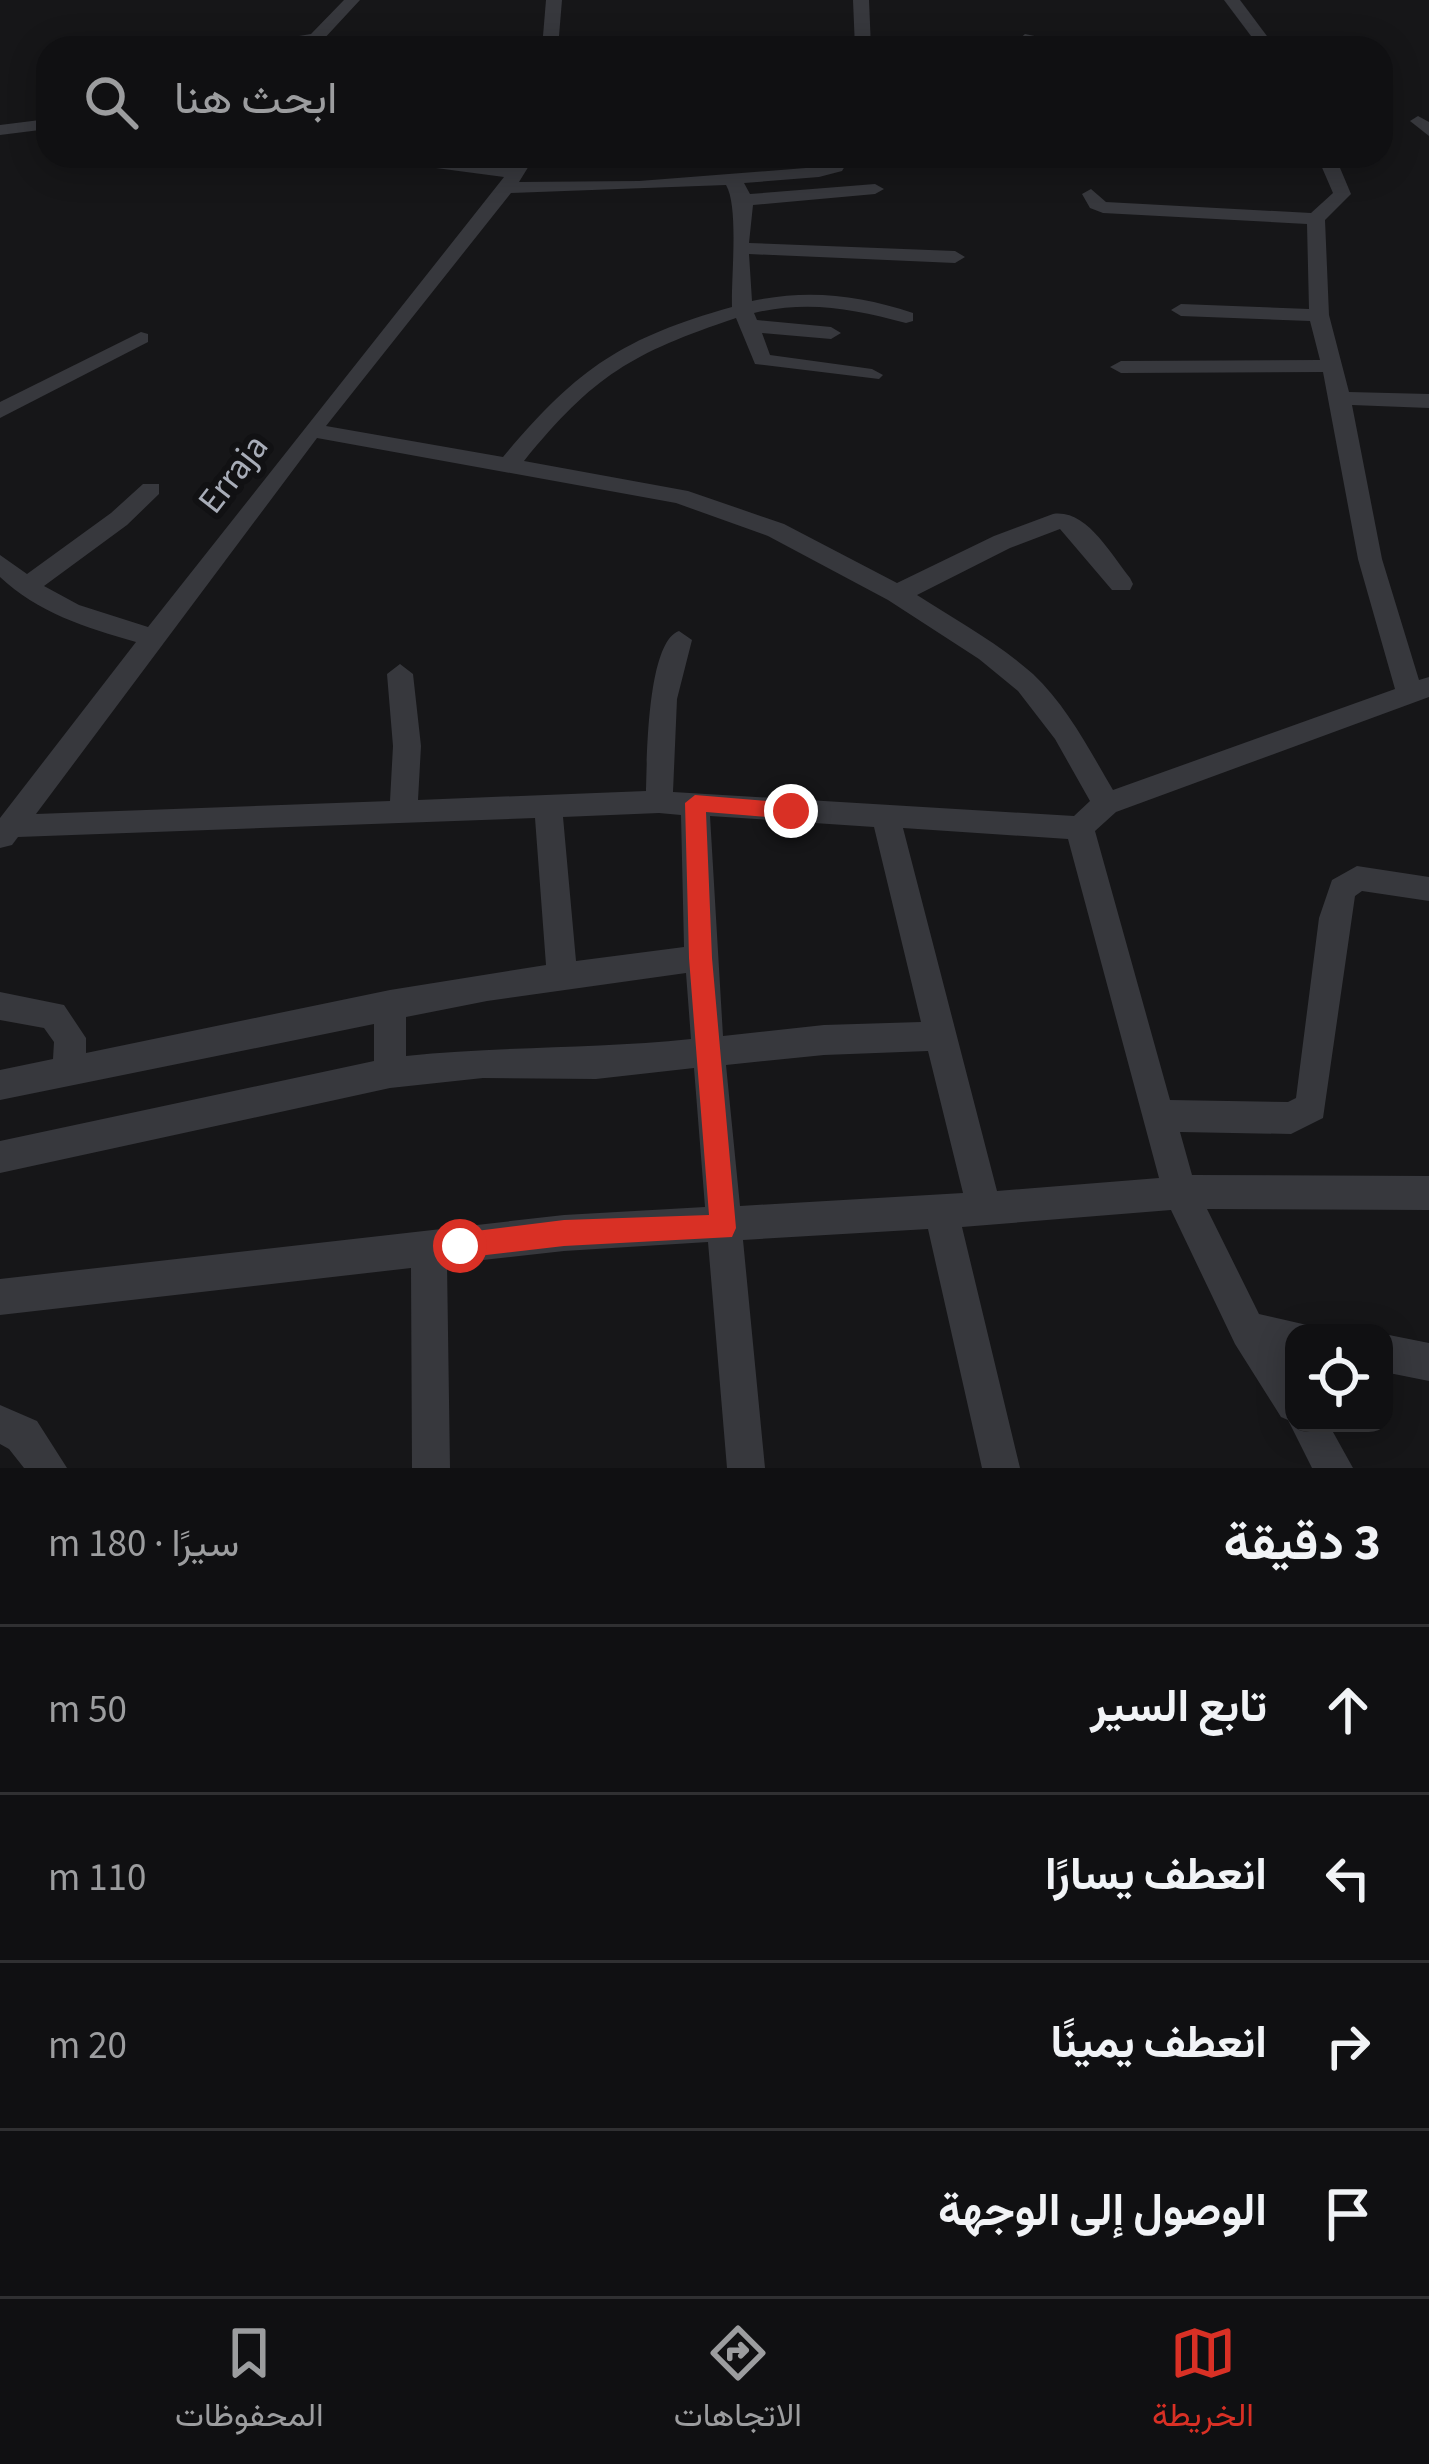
<!DOCTYPE html>
<html lang="ar">
<meta charset="utf-8">
<style>
body{margin:0;font-family:"Source Sans 3",Vazirmatn,sans-serif;background:#1e1e20;color:#f1f3f6;direction:rtl}
.controls{position:absolute;right:36px;bottom:36px;display:grid;overflow:hidden;border-radius:24px;box-shadow:0 6px 30px #0003}
.controls button{width:108px;height:108px;display:grid;place-items:center;padding:0;border:0;border-bottom:3px solid #303032;background:#101012;color:#f1f3f6;font:60px sans-serif}
.stop{position:absolute;width:36px;height:36px;margin:-27px;border:9px solid #d93025;border-radius:50%;background:#fff}
.stop.end{background:#d93025;border-color:#fff;box-shadow:0 3px 12px #0008}
.list{margin:0;padding:0;list-style:none}
h2{display:flex;justify-content:space-between;align-items:center;height:156px;margin:0;padding:0 48px;font-size:51px}
h2 small{font-size:39px;font-weight:400;color:#9c9d9f}
.list li{display:grid;grid-template-columns:78px 1fr auto;gap:36px;align-items:center;box-sizing:border-box;height:168px;padding:0 48px;border-top:3px solid #303032}
.list b{display:block;font-size:45px;white-space:nowrap}
.list em{font-size:39px;font-style:normal;color:#9c9d9f}
.icon{flex:none;width:66px;height:66px;fill:none;stroke:currentColor;stroke-width:2;stroke-linecap:round;stroke-linejoin:round}
.map{position:relative;flex:none;width:1429px;height:1468px;overflow:hidden;direction:ltr}
.search{position:absolute;background:#101012;box-shadow:0 6px 30px #0003;left:36px;right:36px;top:36px;height:132px;display:flex;align-items:center;gap:30px;box-sizing:border-box;padding:0 42px;border-radius:36px;color:#9c9d9f;font-size:45px}
.sheet{height:828px;background:#101012}
nav{display:flex;justify-content:space-around;align-items:center;box-sizing:border-box;height:168px;border-top:3px solid #303032;background:#101012;font-size:33px;color:#9c9d9f}
nav a{display:grid;justify-items:center;gap:6px}
nav .on{color:#d93025}
.map>svg:first-child{display:block}
.lines{fill:none;stroke-linecap:round;stroke-linejoin:round}
.minor{fill:#37383d;fill-rule:evenodd}
.route{fill:#d93025}
.labels{text-anchor:middle;stroke-width:12;stroke-linejoin:round;paint-order:stroke}
.street-label{font-size:36px;fill:#a8adb8;stroke:#111113}
</style>
<div class="map">
<svg width="1429" height="1468" viewBox="0 0 1429 1468">
<rect width="100%" height="100%" fill="#161618"/>
<g class="lines">
<g class="minor">
<polygon points="344,0 360,0 322,41 228,48 311,34"/>
<polygon points="546,0 562,0 558,48 542,48"/>
<polygon points="853,0 869,0 871,48 855,48"/>
<polygon points="1224,0 1240,0 1276,48 1260,48"/>
<polygon points="1025,34 1039,37 1026,48 1008,48"/>
<polygon points="1418,116 1429,122 1429,136 1410,121"/>
<polygon points="48,119 48,129 0,135 0,125"/>
<path d="M374 156H425L510 167 517 156H535L519 182 639 181 818 167 829 163 833 156H851L842 171 819 177 744 183 750 194 875 184 884 189 875 194 753 205 749 243 955 251 965 257 955 263 749 254 752 301C809 289 858 295 913 313V321L906 323C853 309 809 300 754 313L757 320 831 327 841 333 831 339 762 333 770 355 872 369 883 375 879 379 755 364 736 318C632 353 594 375 524 461L688 491 784 524 897 583 994 536 1053 514C1087 509 1111 555 1130 578L1133 584 1130 590H1112L1060 529 1010 548 917 595C956 620 998 643 1033 674 1067 706 1090 751 1113 790L1395 689 1358 559 1323 372 1121 373 1110 367 1121 361 1320 360 1310 321 1181 316 1171 310 1181 304 1309 309 1307 224 1103 213 1090 208 1082 194 1091 189 1106 202 1311 213 1333 193 1317 156H1335L1351 194 1325 220 1329 315 1349 392 1429 394V408L1352 405 1382 559 1419 680 1429 677V697L1116 812 1095 831 1170 1100 1288 1102 1296 1098 1319 918 1332 880 1357 866 1429 877V901L1362 891 1355 896 1323 1118 1291 1134 1180 1132 1192 1175 1429 1176V1210L1207 1209 1259 1314 1307 1325 1310 1333H1294V1356L1285 1355 1294 1370V1423H1328L1353 1468H1312L1288 1420 1281 1417 1235 1344 1171 1210 962 1227 1020 1468H982L928 1229 743 1240 765 1468H727L708 1242 564 1251 447 1264 450 1468H412L411 1268 0 1315V1279L564 1215 705 1207 694 1068 596 1079 483 1078 390 1088 0 1173V1141L374 1061V1024L0 1100V1070L53 1059 54 1042 44 1028 0 1020V992L64 1005 86 1038V1053L390 990 546 965 535 818 18 837 12 845 0 848V818L136 642C86 628 37 612 0 577V555L27 574 111 513 143 484H159V494L127 525 44 586 79 605 148 627 504 177 383 161ZM726 185C739 207 731 276 732 307 621 338 576 370 503 457L326 426 511 193ZM317 438 676 503 768 536 888 600 979 659 1018 691 1055 739 1090 801 1074 816 673 792 677 699 692 640 679 631C647 642 647 759 646 791L418 800 421 746 413 674 400 664 387 674 393 746 390 801 36 814ZM659 813 681 815 684 947 576 961 563 817ZM710 816 874 827 921 1022 824 1025 723 1036ZM903 828 1068 839 1159 1178 997 1191ZM686 973 691 1039C596 1049 501 1046 406 1056V1017L487 1001ZM928 1051 963 1193 740 1206 726 1065 824 1055Z"/>
<polygon points="141,332 148,334 148,342 0,418 0,402"/>
<polygon points="1384,1334 1429,1343 1429,1381 1384,1372"/>
<polygon points="0,1405 37,1421 67,1468 24,1468 9,1449 0,1444"/>
</g>
</g>
<polygon class="route" points="695,795 791,803 801,811 791,819 706,812 712,958 736,1228 732,1237 564,1246 460,1258 451,1255 447,1246 451,1237 460,1233 564,1220 709,1215 689,958 685,803"/>
<g class="labels">
<g class="street-label">
<text transform="translate(232 473) rotate(-52)" y="13">Erraja</text>
</g>
</g>
</svg>
<div class="controls">
<button><svg class="icon" aria-label="locate" viewBox="0 0 24 24"><circle cx="12" cy="12" r="6"/><path d="M12 2v4M12 18v4M2 12h4M18 12h4"/></svg></button>
</div>
<div class="stop" style="left:460px;top:1246px"></div>
<div class="stop end" style="left:791px;top:811px"></div>
<div class="search"><svg class="icon" aria-label="search" viewBox="0 0 24 24"><circle cx="10" cy="10" r="6"/><path d="M15 15l6 6"/></svg>ابحث هنا</div>
</div>
<section class="sheet">
<h2>3 دقيقة<small>سيرًا · 180 m</small></h2>
<ul class="list">
<li><svg class="icon" aria-label="ahead" viewBox="0 0 24 24"><path d="M12 20V5M6 11l6-6 6 6"/></svg><div><b>تابع السير</b></div><em>50 m</em></li>
<li><svg class="icon" aria-label="left" viewBox="0 0 24 24"><path d="M17 20v-9H6M10 6l-5 5 5 5"/></svg><div><b>انعطف يسارًا</b></div><em>110 m</em></li>
<li><svg class="icon" aria-label="right" viewBox="0 0 24 24"><path d="M7 20v-9h11M14 6l5 5-5 5"/></svg><div><b>انعطف يمينًا</b></div><em>20 m</em></li>
<li><svg class="icon" aria-label="arrive" viewBox="0 0 24 24"><path d="M6 21V4h12l-3 4 3 4H6"/></svg><div><b>الوصول إلى الوجهة</b></div></li>
</ul>
</section>
<nav>
<a class="on"><svg class="icon" aria-label="map" viewBox="0 0 24 24"><path d="M3 6l6-2 6 2 6-2v14l-6 2-6-2-6 2zM9 4v14M15 6v14"/></svg>الخريطة</a>
<a><svg class="icon" aria-label="directions" viewBox="0 0 24 24"><path d="M12 3l9 9-9 9-9-9zM9 14v-3h6M13 9l2 2-2 2"/></svg>الاتجاهات</a>
<a><svg class="icon" aria-label="saved" viewBox="0 0 24 24"><path d="M7 4h10v16l-5-4-5 4z"/></svg>المحفوظات</a>
</nav>
